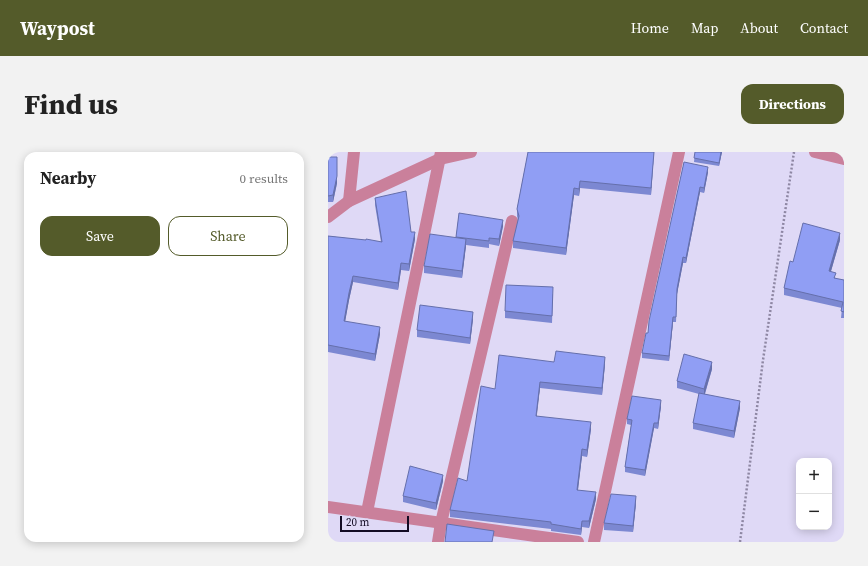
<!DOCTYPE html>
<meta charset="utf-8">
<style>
body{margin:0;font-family:"Source Serif 4",serif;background:#f2f2f2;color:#222}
.controls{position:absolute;right:12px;bottom:12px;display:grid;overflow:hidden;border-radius:8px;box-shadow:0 2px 10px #0003}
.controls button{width:36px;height:36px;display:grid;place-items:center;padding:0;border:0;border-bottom:1px solid #e0e0e0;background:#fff;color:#222;font:20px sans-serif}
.scale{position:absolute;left:12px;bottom:10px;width:69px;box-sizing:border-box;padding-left:4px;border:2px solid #130b24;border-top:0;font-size:11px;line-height:14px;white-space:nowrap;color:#130b24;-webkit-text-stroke:3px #dfd9f6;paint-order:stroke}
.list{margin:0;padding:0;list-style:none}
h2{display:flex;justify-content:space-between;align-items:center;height:52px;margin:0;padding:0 16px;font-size:17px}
h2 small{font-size:13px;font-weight:400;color:#767676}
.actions{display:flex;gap:8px;padding:12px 16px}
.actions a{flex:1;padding:9px 0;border:1px solid #545b2a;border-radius:12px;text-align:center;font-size:14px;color:#545b2a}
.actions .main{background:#545b2a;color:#fff}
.map{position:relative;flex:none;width:516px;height:390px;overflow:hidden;border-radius:12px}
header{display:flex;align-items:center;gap:24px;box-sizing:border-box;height:56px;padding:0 20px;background:#545b2a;color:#fff}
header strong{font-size:19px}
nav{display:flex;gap:22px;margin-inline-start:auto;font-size:14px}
.intro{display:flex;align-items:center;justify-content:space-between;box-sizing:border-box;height:96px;padding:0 24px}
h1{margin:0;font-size:28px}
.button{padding:10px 18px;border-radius:12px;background:#545b2a;color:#fff;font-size:14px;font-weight:700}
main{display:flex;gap:24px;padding:0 24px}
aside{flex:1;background:#fff;border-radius:12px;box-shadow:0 2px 10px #0003}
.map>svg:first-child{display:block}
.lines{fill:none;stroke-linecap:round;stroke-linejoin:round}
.path{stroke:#8e87a3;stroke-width:2.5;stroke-dasharray:2 2;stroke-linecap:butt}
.minor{stroke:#ca809b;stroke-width:12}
.wall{fill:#7c88d2}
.shaded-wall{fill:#656fab}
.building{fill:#909ef4;stroke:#656fab}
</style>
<header>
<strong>Waypost</strong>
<nav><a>Home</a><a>Map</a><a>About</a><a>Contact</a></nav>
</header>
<div class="intro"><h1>Find us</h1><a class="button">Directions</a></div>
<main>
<aside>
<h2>Nearby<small>0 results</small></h2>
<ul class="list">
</ul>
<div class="actions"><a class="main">Save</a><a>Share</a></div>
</aside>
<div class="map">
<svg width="516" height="390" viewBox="0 0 516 390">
<rect width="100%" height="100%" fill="#dfd9f6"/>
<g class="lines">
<polyline class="path" points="412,390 435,208 466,0"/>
<g class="minor">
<polyline points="487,0 516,7"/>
<polyline points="21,49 26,0"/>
<polyline points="0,65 21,49 112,7 143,0"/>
<polyline points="0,355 250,390"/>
<polyline points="39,360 113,0"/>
<polyline points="110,390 113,371 184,69"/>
<polyline points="266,390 351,0"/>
</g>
</g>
<g class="wall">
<polygon points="200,0 326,0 323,43 252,36 251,44 246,43 238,103 185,96 185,89 190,68 189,64 189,57"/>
<polygon points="367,0 394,0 391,14 366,10"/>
<polygon points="0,5 9,31 5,50 0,50"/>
<polygon points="356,10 380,20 376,41 372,40 358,111 355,111 349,142 348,170 345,170 341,209 314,206 314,201 320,181"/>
<polygon points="47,46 83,80 87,87 81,119 73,118 70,138 25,130 21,148 17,169 52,182 47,209 0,200 0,84 53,90 47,53"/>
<polygon points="131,61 175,74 171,94 161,92 161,96 138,93 134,126 96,121 96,114 128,86"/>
<polygon points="512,88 503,119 508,127 516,128 516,166 513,166 514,156 456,143 456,136 465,110"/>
<polygon points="225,142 224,171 177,166 177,159"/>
<polygon points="145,167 142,192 89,185 89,178"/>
<polygon points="226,210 277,212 274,243 212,236 208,264 263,277 259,305 254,304 250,338 268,347 261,376 254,375 253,383 223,379 223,377 122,365 122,358 139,329 167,237"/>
<polygon points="384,217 377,242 412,256 406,286 365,277 365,271 371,242 349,236 349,229"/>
<polygon points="333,254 330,277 326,276 317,324 297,320 297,315 303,273 299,272 299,267"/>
<polygon points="115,329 108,358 75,350 75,344"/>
<polygon points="308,351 305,380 276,378 276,371"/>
</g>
<g class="shaded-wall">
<polygon points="326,0 323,43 323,36"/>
<polygon points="393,0 394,0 391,14 391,11"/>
<polygon points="380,15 380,20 376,41 376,36"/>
<polygon points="9,24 9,31 5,50 5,43"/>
<polygon points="252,29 252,36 251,44 251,37"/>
<polygon points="372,35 372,40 358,111 358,106"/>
<polygon points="246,36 246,43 238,103 238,96"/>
<polygon points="175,68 175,74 171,94 171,87"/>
<polygon points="87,80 87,87 81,119 81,112"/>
<polygon points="512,81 512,88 501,126 501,119"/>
<polygon points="138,87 138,94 134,126 134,119"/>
<polygon points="355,105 355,111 349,142 348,170 349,137"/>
<polygon points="73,111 73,118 70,138 70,131"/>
<polygon points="25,124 25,130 21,148 16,176 16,169 21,141"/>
<polygon points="145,160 145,167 142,192 142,186"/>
<polygon points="345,165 345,170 341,209 341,204"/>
<polygon points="52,175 52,182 47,209 47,202"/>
<polygon points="277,205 277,212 274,243 274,236"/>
<polygon points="384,210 384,217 376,244 376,237"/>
<polygon points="212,230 212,236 208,271 208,264"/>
<polygon points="333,248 333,254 330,277 330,271"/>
<polygon points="412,249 412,256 406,286 406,279"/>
<polygon points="263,270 263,277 259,305 259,298"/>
<polygon points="326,271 326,276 317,324 317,318"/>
<polygon points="254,297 254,304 249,345 249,338"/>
<polygon points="115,323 115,329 108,358 108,351"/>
<polygon points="268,340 268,347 261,376 261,369"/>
<polygon points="308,344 308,351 305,380 305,374"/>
<polygon points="254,369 254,375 253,383 253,377"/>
</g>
<g class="building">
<polygon points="200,0 326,0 323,36 252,29 251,37 246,36 238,96 185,89 191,64 189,57"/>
<polygon points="367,0 393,0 391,11 366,6"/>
<polygon points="0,5 9,5 9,24 5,43 0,44"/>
<polygon points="356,10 380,15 376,36 372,35 358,106 355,105 349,137 348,165 345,165 341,204 314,201 318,181 320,181 321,169"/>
<polygon points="78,39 83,80 87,80 81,112 73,111 70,131 25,124 21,141 16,169 52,175 47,202 0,193 0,84 38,88 38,87 54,90 47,46"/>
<polygon points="131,61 175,68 171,87 161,86 161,89 128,85"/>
<polygon points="475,71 512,81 501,119 508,121 506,126 516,128 516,160 513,159 515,150 456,136 462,109 465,110"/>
<polygon points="102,82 138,87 134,119 96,114"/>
<polygon points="178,133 225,135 224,164 177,159"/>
<polygon points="92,153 145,160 142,186 89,178"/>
<polygon points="228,199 277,205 274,236 212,230 208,264 263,270 259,298 254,297 249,338 268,340 261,369 254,369 253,377 223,372 223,370 122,358 130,326 139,329 153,234 167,237 171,203 226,210"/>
<polygon points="356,202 384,210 376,237 349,229"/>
<polygon points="371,241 412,249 406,279 365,271"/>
<polygon points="304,244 333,248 330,271 326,271 317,318 297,315 304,268 299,267"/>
<polygon points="82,314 115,323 108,351 75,344"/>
<polygon points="283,342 308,344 305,374 276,371"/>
<polygon points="119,372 166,379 164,390 117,390"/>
</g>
</svg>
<div class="controls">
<button>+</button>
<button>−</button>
</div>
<div class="scale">20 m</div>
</div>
</main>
